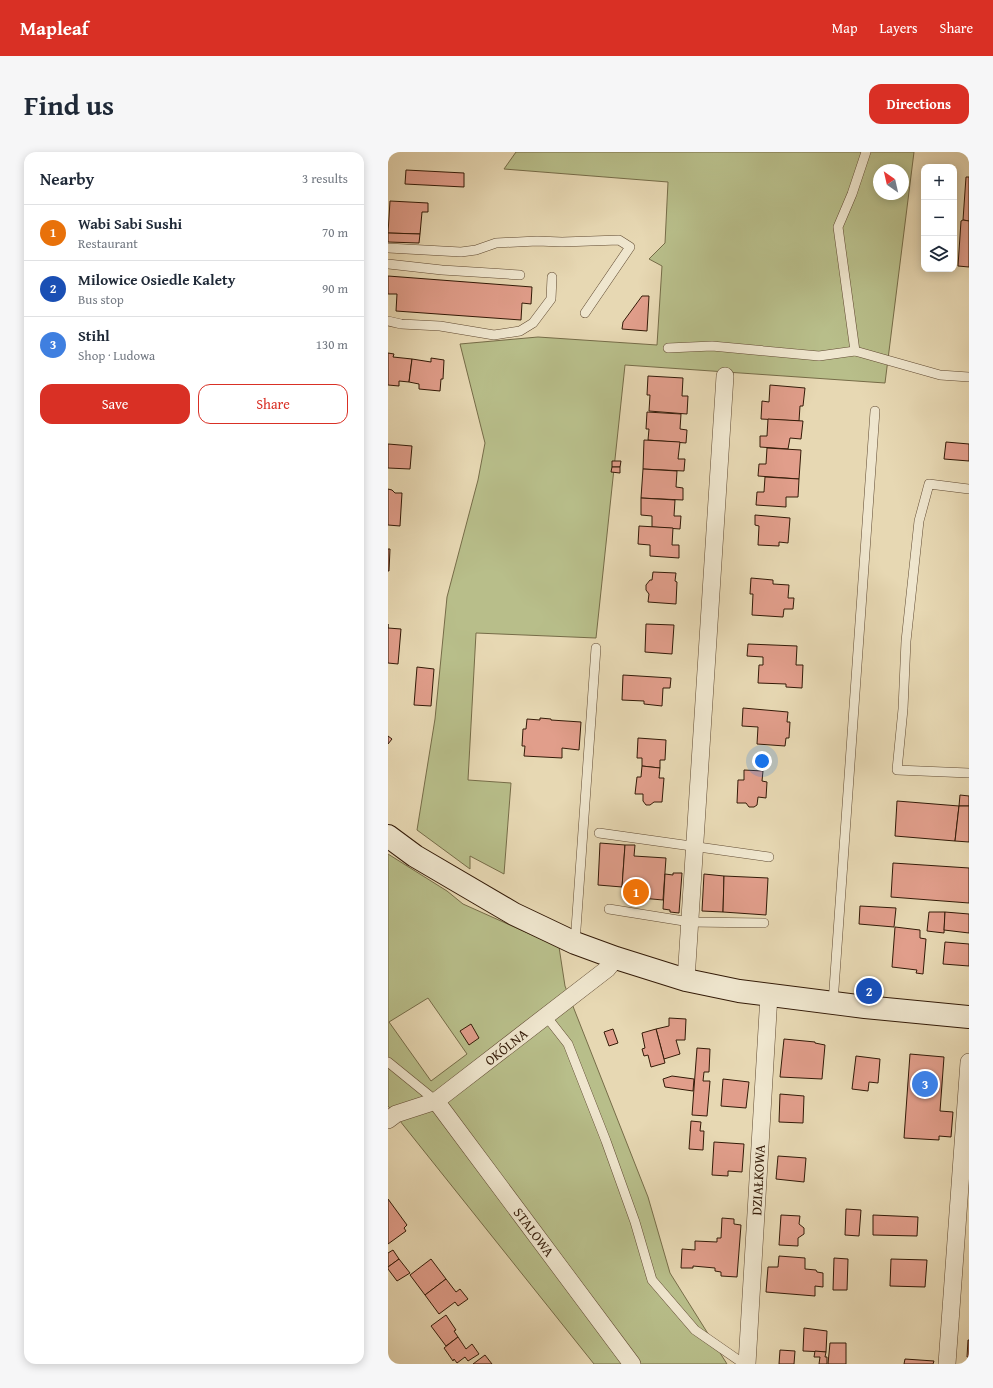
<!DOCTYPE html>
<meta charset="utf-8">
<style>
body{margin:0;font-family:"Gentium Book Plus",serif;background:#f6f6f7;color:#1f2937}
.controls{position:absolute;right:12px;top:12px;display:grid;overflow:hidden;border-radius:8px;box-shadow:0 2px 10px #0003}
.controls button{width:36px;height:36px;display:grid;place-items:center;padding:0;border:0;border-bottom:1px solid #e0e1e3;background:#fff;color:#1f2937;font:20px sans-serif}
.compass{position:absolute;left:485px;top:12px;width:36px;height:36px;border-radius:50%;background:#fff;box-shadow:0 2px 10px #0003;rotate:326deg}
.you{position:absolute;left:374px;top:609px;width:14px;height:14px;margin:-10px;border:3px solid #fff;border-radius:50%;background:#1a73e8;box-shadow:0 0 0 6px #1a73e833}
.badge{display:grid;place-items:center;width:26px;height:26px;border-radius:50%;background:#d93025;color:#fff;font-size:13px;font-weight:700}
.pin{position:absolute;translate:-50% -50%;border:2px solid #fff;box-shadow:0 1px 4px #0006}
.list{margin:0;padding:0;list-style:none}
h2{display:flex;justify-content:space-between;align-items:center;height:52px;margin:0;padding:0 16px;font-size:17px}
h2 small{font-size:13px;font-weight:400;color:#747a83}
.list li{display:grid;grid-template-columns:26px 1fr auto;gap:12px;align-items:center;box-sizing:border-box;height:56px;padding:0 16px;border-top:1px solid #e0e1e3}
.list b{display:block;font-size:15px;white-space:nowrap}
.list p{margin:0;font-size:13px;white-space:nowrap;color:#747a83}
.list em{font-size:13px;font-style:normal;color:#747a83}
.actions{display:flex;gap:8px;padding:12px 16px}
.actions a{flex:1;padding:9px 0;border:1px solid #d93025;border-radius:12px;text-align:center;font-size:14px;color:#d93025}
.actions .main{background:#d93025;color:#fff}
.icon{flex:none;width:22px;height:22px;fill:none;stroke:currentColor;stroke-width:2;stroke-linecap:round;stroke-linejoin:round}
.map{position:relative;flex:none;width:581px;height:1212px;overflow:hidden;border-radius:12px}
header{display:flex;align-items:center;gap:24px;box-sizing:border-box;height:56px;padding:0 20px;background:#d93025;color:#fff}
header strong{font-size:19px}
nav{display:flex;gap:22px;margin-inline-start:auto;font-size:14px}
.intro{display:flex;align-items:center;justify-content:space-between;box-sizing:border-box;height:96px;padding:0 24px}
h1{margin:0;font-size:28px}
.button{padding:10px 18px;border-radius:12px;background:#d93025;color:#fff;font-size:14px;font-weight:700}
main{display:flex;gap:24px;padding:0 24px}
aside{flex:1;background:#fff;border-radius:12px;box-shadow:0 2px 10px #0003}
.map>svg:first-child{display:block}
.green{fill:#b8be8a;stroke:#766c48;fill-rule:evenodd}
.building{fill:#e19e8b;stroke:#331a07}
.lines{fill:none;stroke-linecap:round;stroke-linejoin:round}
.lane-casing{stroke:#604a32;stroke-width:10}
.street-casing{stroke:#604a32;stroke-width:18}
.secondary-casing{stroke:#331a07;stroke-width:24}
.lane{stroke:#efe6ce;stroke-width:9}
.street{stroke:#efe6ce;stroke-width:17}
.secondary{stroke:#efe6ce;stroke-width:22}
.labels{text-anchor:middle;stroke-width:3;stroke-linejoin:round;paint-order:stroke}
.street-label{font-size:14px;fill:#331a07;stroke:#efe6ce}
</style>
<header>
<strong>Mapleaf</strong>
<nav><a>Map</a><a>Layers</a><a>Share</a></nav>
</header>
<div class="intro"><h1>Find us</h1><a class="button">Directions</a></div>
<main>
<aside>
<h2>Nearby<small>3 results</small></h2>
<ul class="list">
<li><span class="badge" style="background:#e8710a">1</span><div><b>Wabi Sabi Sushi</b><p>Restaurant</p></div><em>70 m</em></li>
<li><span class="badge" style="background:#1a4fb4">2</span><div><b>Milowice Osiedle Kalety</b><p>Bus stop</p></div><em>90 m</em></li>
<li><span class="badge" style="background:#3f7fe0">3</span><div><b>Stihl</b><p>Shop · Ludowa</p></div><em>130 m</em></li>
</ul>
<div class="actions"><a class="main">Save</a><a>Share</a></div>
</aside>
<div class="map">
<svg width="581" height="1212" viewBox="0 0 581 1212">
<rect width="100%" height="100%" fill="#e7d8b3"/>
<filter id="stains"><feTurbulence type="fractalNoise" baseFrequency=".005" numOctaves="4"/><feColorMatrix values="0 0 0 0 .2 0 0 0 0 .09 0 0 0 0 .02 0 0 0 .5 -.17"/></filter>
<radialGradient id="worn" r=".72"><stop offset=".6" stop-color="#630" stop-opacity="0"/><stop offset="1" stop-color="#630" stop-opacity=".3"/></radialGradient>
<g class="green">
<path d="M128 0H526L497 231 237 213 208 486 88 481 80 628 123 631 116 722 82 704V717L29 678 47 567 59 445 90 328 97 291 72 192 150 185 269 193 274 114 261 107 277 91 280 30 116 17ZM491 18H515V42H491Z"/>
<path d="M0 702 59 739 75 752 171 795 177 834 260 1045 282 1121 339 1212H206L0 954ZM40 846 79 902 43 929 1 870Z"/>
</g>
<g class="building">
<polygon points="18,18 76,21 76,35 17,32"/>
<polygon points="578,25 581,25 581,69 575,68"/>
<polygon points="2,49 40,51 40,60 34,60 32,82 0,81"/>
<polygon points="575,68 581,69 581,115 570,114 573,69"/>
<polygon points="0,81 32,82 31,91 0,90"/>
<polygon points="0,124 144,135 143,152 134,151 133,168 8,159 9,142 0,142"/>
<polygon points="254,144 261,144 259,179 234,177 235,170"/>
<polygon points="0,201 6,202 5,205 24,207 21,230 11,229 11,234 0,233"/>
<polygon points="43,206 56,208 55,227 53,227 52,239 31,237 31,232 21,230 24,207 43,210"/>
<polygon points="260,224 295,226 294,244 300,244 299,262 261,259 262,243 259,243"/>
<polygon points="382,233 417,236 415,254 412,254 411,269 373,267 374,249 381,250"/>
<polygon points="259,260 293,262 292,277 299,278 298,291 260,288 261,277 258,277"/>
<polygon points="380,267 415,269 413,287 402,286 400,297 372,295 372,284 379,284"/>
<polygon points="256,288 292,290 290,307 297,307 296,319 255,317"/>
<polygon points="558,290 581,292 581,309 556,307"/>
<polygon points="0,292 24,294 22,317 0,316"/>
<polygon points="379,296 413,298 411,327 370,324 371,312 378,312"/>
<polygon points="224,309 233,309 232,315 224,315"/>
<polygon points="224,315 232,315 232,321 223,320"/>
<polygon points="255,317 289,319 288,335 295,336 295,348 253,346"/>
<polygon points="377,325 411,327 410,345 398,345 398,355 368,353 369,340 376,340"/>
<polygon points="0,337 4,338 7,341 14,341 12,374 0,373"/>
<polygon points="253,346 287,348 286,364 293,364 292,377 264,375 264,364 253,363"/>
<polygon points="367,363 402,366 400,391 391,390 391,394 370,393 371,374 367,373"/>
<polygon points="251,374 285,376 284,393 291,393 291,406 262,404 262,393 250,392"/>
<polygon points="0,397 2,397 1,419 0,419"/>
<polygon points="265,420 288,421 287,429 289,430 288,452 260,450 261,442 258,438 258,433 262,428 264,428"/>
<polygon points="363,426 385,428 385,432 401,433 400,446 406,446 405,457 396,457 395,465 364,463 365,442 362,442"/>
<polygon points="0,472 0,476 13,477 10,512 0,511"/>
<polygon points="258,472 286,473 284,502 257,500"/>
<polygon points="360,492 409,494 408,513 415,513 414,536 398,535 398,532 370,531 371,513 375,513 375,505 359,504"/>
<polygon points="29,515 46,517 43,554 26,553"/>
<polygon points="235,523 283,526 282,536 275,536 274,554 256,552 256,549 234,548"/>
<polygon points="355,556 400,560 399,570 402,570 401,586 398,586 397,594 369,592 370,575 354,574"/>
<polygon points="152,566 163,567 163,568 193,570 191,598 174,596 174,606 136,604 137,594 134,594 135,577 138,577 139,567 152,568"/>
<polygon points="0,584 4,587 0,592"/>
<polygon points="250,586 278,588 277,608 272,608 272,616 254,614 254,606 249,606"/>
<polygon points="254,614 272,616 271,626 276,626 274,650 266,650 262,653 258,653 255,649 255,642 247,642 249,625 253,625"/>
<polygon points="356,618 375,619 374,629 379,630 378,646 370,645 369,653 366,655 361,655 358,651 349,651 350,628 356,628"/>
<polygon points="572,643 581,644 581,654 571,654"/>
<polygon points="509,649 571,654 567,689 507,684"/>
<polygon points="571,654 581,654 581,690 567,689"/>
<polygon points="212,691 237,693 234,735 210,733"/>
<polygon points="237,693 247,693 246,704 278,706 275,748 242,745 243,735 234,735"/>
<polygon points="505,711 581,716 581,751 503,745"/>
<polygon points="285,721 294,721 291,761 282,760 282,758 275,757 277,722 285,723"/>
<polygon points="316,722 336,724 335,760 314,759"/>
<polygon points="336,724 380,726 378,763 335,760"/>
<polygon points="472,754 508,756 506,775 471,772"/>
<polygon points="541,760 557,760 556,781 539,779"/>
<polygon points="557,760 581,762 581,781 556,778"/>
<polygon points="507,775 532,778 532,786 538,787 535,822 528,821 529,818 504,815"/>
<polygon points="557,790 581,792 581,814 555,812"/>
<polygon points="281,866 298,867 297,888 288,888 292,902 276,907 268,877 281,874"/>
<polygon points="83,872 91,886 81,893 72,879"/>
<polygon points="225,877 230,891 221,894 216,880"/>
<polygon points="268,877 277,911 263,915 260,903 256,904 254,897 257,896 254,881"/>
<polygon points="396,887 427,890 427,891 437,893 434,927 392,925"/>
<polygon points="309,896 322,897 321,920 316,920 315,929 322,929 319,964 304,963"/>
<polygon points="522,902 556,905 552,959 565,960 563,985 551,984 551,988 516,986"/>
<polygon points="468,904 492,907 490,931 481,930 480,939 464,937"/>
<polygon points="284,924 306,927 305,939 277,935 275,927"/>
<polygon points="335,927 361,930 358,956 333,954"/>
<polygon points="392,942 416,944 415,971 391,970"/>
<polygon points="303,969 313,970 312,979 316,979 315,998 301,997"/>
<polygon points="326,990 356,992 354,1020 340,1019 340,1024 324,1023"/>
<polygon points="390,1004 418,1006 416,1030 388,1027"/>
<polygon points="0,1047 19,1073 16,1076 18,1079 0,1092"/>
<polygon points="458,1057 473,1058 471,1084 457,1083"/>
<polygon points="393,1063 412,1064 411,1072 416,1076 416,1082 410,1086 410,1094 391,1093"/>
<polygon points="485,1063 530,1065 529,1084 485,1083"/>
<polygon points="334,1066 346,1067 346,1072 353,1073 349,1125 333,1124 333,1120 327,1119 327,1116 305,1114 305,1116 293,1116 294,1097 307,1098 307,1089 329,1090 329,1086 333,1086"/>
<polygon points="5,1098 11,1107 0,1115 0,1101"/>
<polygon points="391,1104 417,1106 417,1117 428,1118 429,1120 435,1121 435,1135 427,1134 427,1144 378,1140 380,1115 390,1115"/>
<polygon points="446,1106 460,1107 459,1138 445,1138"/>
<polygon points="11,1107 22,1121 9,1129 0,1117 0,1115"/>
<polygon points="43,1107 58,1127 37,1143 22,1123"/>
<polygon points="503,1107 539,1108 537,1135 502,1134"/>
<polygon points="58,1127 68,1140 72,1137 80,1147 70,1154 67,1150 51,1162 37,1143"/>
<polygon points="58,1163 68,1178 66,1179 70,1185 58,1194 43,1174"/>
<polygon points="416,1176 439,1179 438,1200 415,1199"/>
<polygon points="70,1185 78,1197 84,1192 91,1202 80,1209 77,1205 69,1211 66,1207 65,1209 56,1196"/>
<polygon points="580,1188 581,1188 581,1205 579,1205"/>
<polygon points="442,1191 458,1191 458,1212 440,1212"/>
<polygon points="392,1198 407,1199 406,1212 391,1212"/>
<polygon points="427,1199 438,1200 437,1205 439,1205 439,1212 431,1212 432,1205 426,1205"/>
<polygon points="97,1203 104,1212 85,1212"/>
<polygon points="517,1207 546,1209 545,1212 516,1212"/>
</g>
<g class="lines">
<g class="lane-casing">
<g id="lane">
<polyline points="478,0 464,42 450,75 467,199 552,223 581,225"/>
<polyline points="0,96 73,100 88,98 108,91 149,89 174,90 231,88 242,95 197,161"/>
<polyline points="0,112 54,118 132,123"/>
<polyline points="0,169 13,172 52,174 106,183 132,179 145,171 163,147 164,125"/>
<polyline points="280,196 324,194 431,204 467,199"/>
<polyline points="581,337 541,332 531,369 518,489 515,557 509,618 581,621"/>
<polyline points="211,681 381,705"/>
<polyline points="221,757 302,770 376,771"/>
<polyline points="187,791 208,496"/>
<polyline points="445,851 487,259"/>
<polyline points="158,864 180,892 218,989 247,1070 264,1128 307,1178 356,1212"/>
<polyline points="0,910 48,949"/>
</g>
</g>
<g class="street-casing">
<g id="street">
<polyline points="298,828 337,224"/>
<polyline points="48,949 244,1212"/>
<polyline points="0,968 8,962 48,949 219,817 228,806"/>
<polyline points="359,1212 381,843"/>
<polyline points="559,1212 581,910"/>
</g>
</g>
<g class="secondary-casing">
<polyline id="secondary" points="0,684 27,704 126,762 187,791 228,806 298,828 351,839 477,855 581,865"/>
</g>
<use href="#lane" class="lane"/>
<use href="#street" class="street"/>
<use href="#secondary" class="secondary"/>
</g>
<g class="labels">
<g class="street-label">
<text transform="translate(118 895) rotate(-38)" y="5">OKÓLNA</text>
<text transform="translate(370 1028) rotate(-87)" y="5">DZIAŁKOWA</text>
<text transform="translate(146 1080) rotate(53)" y="5">STALOWA</text>
</g>
</g>
<rect width="100%" height="100%" filter="url(#stains)"/>
<rect width="100%" height="100%" fill="url(#worn)"/>
</svg>
<div class="controls">
<button>+</button>
<button>−</button>
<button><svg class="icon" aria-label="layers" viewBox="0 0 24 24"><path d="M12 4l9 5-9 5-9-5zM3 14l9 5 9-5"/></svg></button>
</div>
<svg class="compass" viewBox="-18 -18 36 36"><path d="M0-13l5 13h-10z" fill="#e53935"/><path d="M0 13l5-13h-10z" fill="#747a83"/></svg>
<div class="you"></div>
<div class="pin badge" style="left:248px;top:740px;background:#e8710a">1</div>
<div class="pin badge" style="left:481px;top:839px;background:#1a4fb4">2</div>
<div class="pin badge" style="left:537px;top:932px;background:#3f7fe0">3</div>
</div>
</main>
